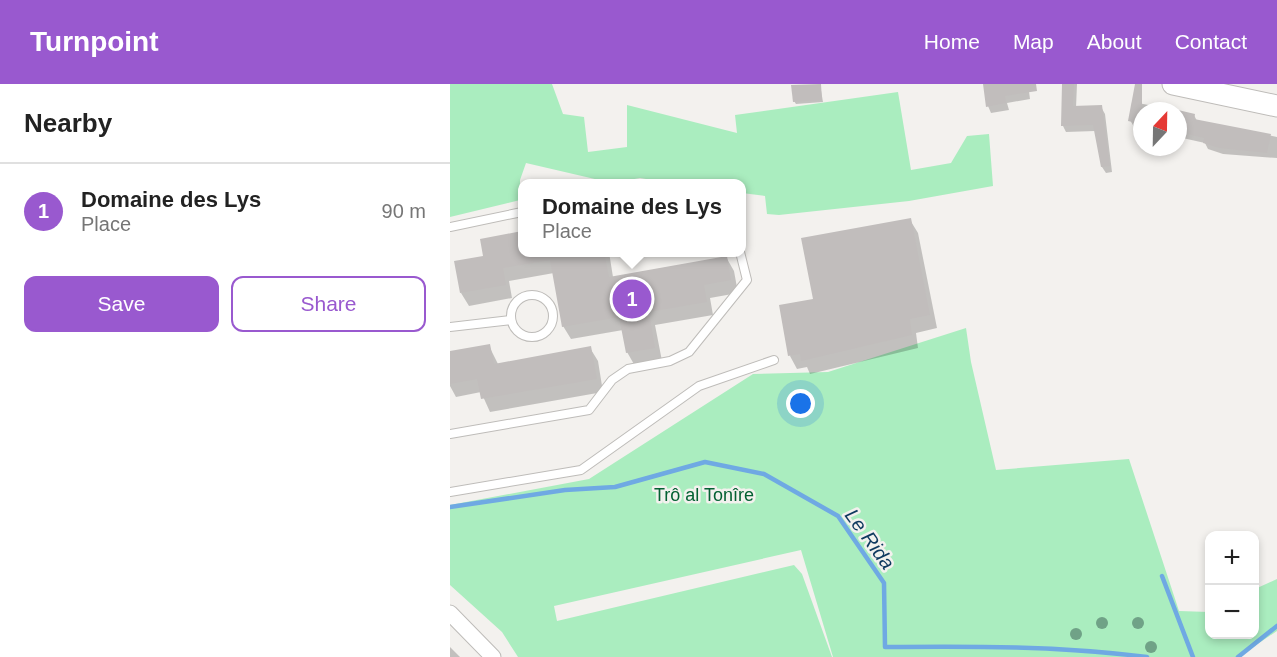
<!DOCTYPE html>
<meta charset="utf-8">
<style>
body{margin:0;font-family:Arial,sans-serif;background:#f6f6f6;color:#222}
.controls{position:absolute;right:18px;bottom:18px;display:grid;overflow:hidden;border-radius:12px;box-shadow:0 3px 9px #0003}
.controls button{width:54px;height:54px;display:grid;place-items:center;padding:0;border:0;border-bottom:2px solid #e0e0e0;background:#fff;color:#222;font:30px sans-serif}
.compass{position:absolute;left:683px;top:18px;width:54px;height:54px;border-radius:50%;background:#fff;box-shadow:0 3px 9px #0003;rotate:22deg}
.you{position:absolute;left:351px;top:320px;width:21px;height:21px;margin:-15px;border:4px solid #fff;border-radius:50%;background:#1a73e8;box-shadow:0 0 0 9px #1a73e833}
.badge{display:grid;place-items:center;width:39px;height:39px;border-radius:50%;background:#9959cf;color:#fff;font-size:20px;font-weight:700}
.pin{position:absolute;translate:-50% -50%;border:3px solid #fff;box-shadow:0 2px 6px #0006}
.popup{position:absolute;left:68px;top:95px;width:228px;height:78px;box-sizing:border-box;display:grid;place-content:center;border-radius:12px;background:#fff;filter:drop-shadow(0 2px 4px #0005);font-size:20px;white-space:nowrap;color:#767676}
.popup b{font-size:22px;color:#222}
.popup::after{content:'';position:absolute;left:50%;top:100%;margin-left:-12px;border:12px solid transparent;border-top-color:#fff}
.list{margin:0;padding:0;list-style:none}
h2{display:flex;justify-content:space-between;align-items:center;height:78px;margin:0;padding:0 24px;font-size:26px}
h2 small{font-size:20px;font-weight:400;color:#767676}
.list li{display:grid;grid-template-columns:39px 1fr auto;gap:18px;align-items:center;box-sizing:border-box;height:96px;padding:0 24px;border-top:2px solid #e0e0e0}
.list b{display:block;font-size:22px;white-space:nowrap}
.list p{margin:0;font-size:20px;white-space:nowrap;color:#767676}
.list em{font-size:20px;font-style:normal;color:#767676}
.actions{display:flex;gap:12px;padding:18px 24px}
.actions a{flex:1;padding:14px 0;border:2px solid #9959cf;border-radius:12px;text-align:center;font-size:21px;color:#9959cf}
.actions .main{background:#9959cf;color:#fff}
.map{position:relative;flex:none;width:827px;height:573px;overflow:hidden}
header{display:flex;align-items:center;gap:36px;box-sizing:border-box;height:84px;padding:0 30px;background:#9959cf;color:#fff}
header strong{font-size:28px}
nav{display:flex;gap:33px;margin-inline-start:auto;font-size:21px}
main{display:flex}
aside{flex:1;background:#fff}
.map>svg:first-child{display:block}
.green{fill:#aaedbf}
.shadow{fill:#0003}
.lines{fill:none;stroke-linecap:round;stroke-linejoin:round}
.stream{stroke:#6fa9e3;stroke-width:4.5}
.building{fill:#c1bdbc}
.lane-casing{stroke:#bebcb9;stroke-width:10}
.street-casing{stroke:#bebcb9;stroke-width:17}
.secondary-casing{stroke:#bebcb9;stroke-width:23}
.lane{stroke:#fff;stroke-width:8}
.street{stroke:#fff;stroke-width:15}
.secondary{stroke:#fff;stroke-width:21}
.tree{fill:#70a287}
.labels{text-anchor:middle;stroke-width:5;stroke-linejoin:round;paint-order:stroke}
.park-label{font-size:18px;fill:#046133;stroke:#f3f1ee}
.water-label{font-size:20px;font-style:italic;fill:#0e395f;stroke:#f3f1ee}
</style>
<header>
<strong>Turnpoint</strong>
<nav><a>Home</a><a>Map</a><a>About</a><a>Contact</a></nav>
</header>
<main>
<aside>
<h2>Nearby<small></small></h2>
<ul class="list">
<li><span class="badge">1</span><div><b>Domaine des Lys</b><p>Place</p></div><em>90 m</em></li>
</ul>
<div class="actions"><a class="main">Save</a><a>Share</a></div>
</aside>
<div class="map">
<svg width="827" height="573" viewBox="0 0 827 573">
<rect width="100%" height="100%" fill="#f3f1ee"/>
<g class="green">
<polygon points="0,0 102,0 113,30 134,33 138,68 177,63 177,21 287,49 285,31 448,8 461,86 501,79 517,52 539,50 543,102 459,117 329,131 317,130 315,112 292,109 292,100 226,100 190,94 162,99 76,79 70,96 70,116 0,133"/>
<polygon points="516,244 521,278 546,386 679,375 729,527 759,528 760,550 804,550 805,505 827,495 827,547 788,573 383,573 351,466 104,522 107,537 344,481 352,490 382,573 68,573 52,548 0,501 0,421 139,395 303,290 378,288"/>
</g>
<g class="shadow">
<polygon points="534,0 578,0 580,15 557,19 559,26 541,29 538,22"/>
<polygon points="614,0 627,0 626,24 651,23 655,30 662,88 656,89 652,83 645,47 616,48 613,42"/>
<polygon points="370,1 373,18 346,20 344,17"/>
<polygon points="683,18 729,27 744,31 747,37 827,53 827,74 773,70 758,65 755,59 728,53 728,27 692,27 692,45 684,43 680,36"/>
<polygon points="460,136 468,149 487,244 466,249 468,264 360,290 357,283 347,285 340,272 365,216"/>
<polygon points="72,149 72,168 159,168 163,193 276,173 284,187 288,209 260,214 263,231 205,241 212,277 185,282 177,268 173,246 121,255 113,242 104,189 59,197 62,214 19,222 11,209 35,173 32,156"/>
<polygon points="39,262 48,280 140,264 148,277 153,308 40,328 31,308 6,313 0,302 0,269"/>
<polygon points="0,563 10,573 0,573"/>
</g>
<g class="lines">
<g class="stream">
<path d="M0 423 115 406 165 403 255 378 314 390 388 432 434 499 435 563C523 562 610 562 697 573"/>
<polyline points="712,492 743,573"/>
<polyline points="788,573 827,542"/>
</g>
</g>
<g class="building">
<polygon points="371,0 372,16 343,18 341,1"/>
<polygon points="533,0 586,0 587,7 555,12 556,19 536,23"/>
<polygon points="612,0 624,0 623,22 652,21 660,82 651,83 643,41 611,42"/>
<polygon points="685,0 692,0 692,40 678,37"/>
<polygon points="728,26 745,30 744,35 821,50 817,69 769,64 753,59 754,54 728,48"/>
<polygon points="461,134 480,231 460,235 462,251 351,277 350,270 338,272 329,221 363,215 351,154"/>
<polygon points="72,147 72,168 154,168 159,193 277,172 281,196 254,201 257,218 199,228 205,264 176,269 169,233 112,243 100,176 53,184 56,201 10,209 4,177 33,172 30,155"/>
<polygon points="40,260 44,280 141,262 147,295 31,315 27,295 0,300 0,267"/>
</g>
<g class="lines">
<g class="lane-casing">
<g id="lane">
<polyline points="0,143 72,128"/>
<circle cx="82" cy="232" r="21"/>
<polyline points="0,243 61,236"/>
<polyline points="0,350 139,326 162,296 178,285 220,277 239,268 297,196 290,168"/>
<polyline points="0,408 131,386 249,302 324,276"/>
</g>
</g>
<g class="street-casing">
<polyline id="street" points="0,529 43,573"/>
</g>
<g class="secondary-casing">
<polyline id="secondary" points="723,0 827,22"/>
</g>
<use href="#lane" class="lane"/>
<use href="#street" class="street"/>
<use href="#secondary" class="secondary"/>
</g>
<g class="tree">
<circle cx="652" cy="539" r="6"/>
<circle cx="688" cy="539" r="6"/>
<circle cx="626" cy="550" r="6"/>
<circle cx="701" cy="563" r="6"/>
</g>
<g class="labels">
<g class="park-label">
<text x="254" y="417">Trô al Tonîre</text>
</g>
<g class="water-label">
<text transform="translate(420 455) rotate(54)" y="7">Le Rida</text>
</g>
</g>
</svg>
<div class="controls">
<button>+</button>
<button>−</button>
</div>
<svg class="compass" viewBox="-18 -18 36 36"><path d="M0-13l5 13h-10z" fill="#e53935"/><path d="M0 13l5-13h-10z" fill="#767676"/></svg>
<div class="you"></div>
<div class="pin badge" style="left:182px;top:215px">1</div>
<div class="popup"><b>Domaine des Lys</b>Place</div>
</div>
</main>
